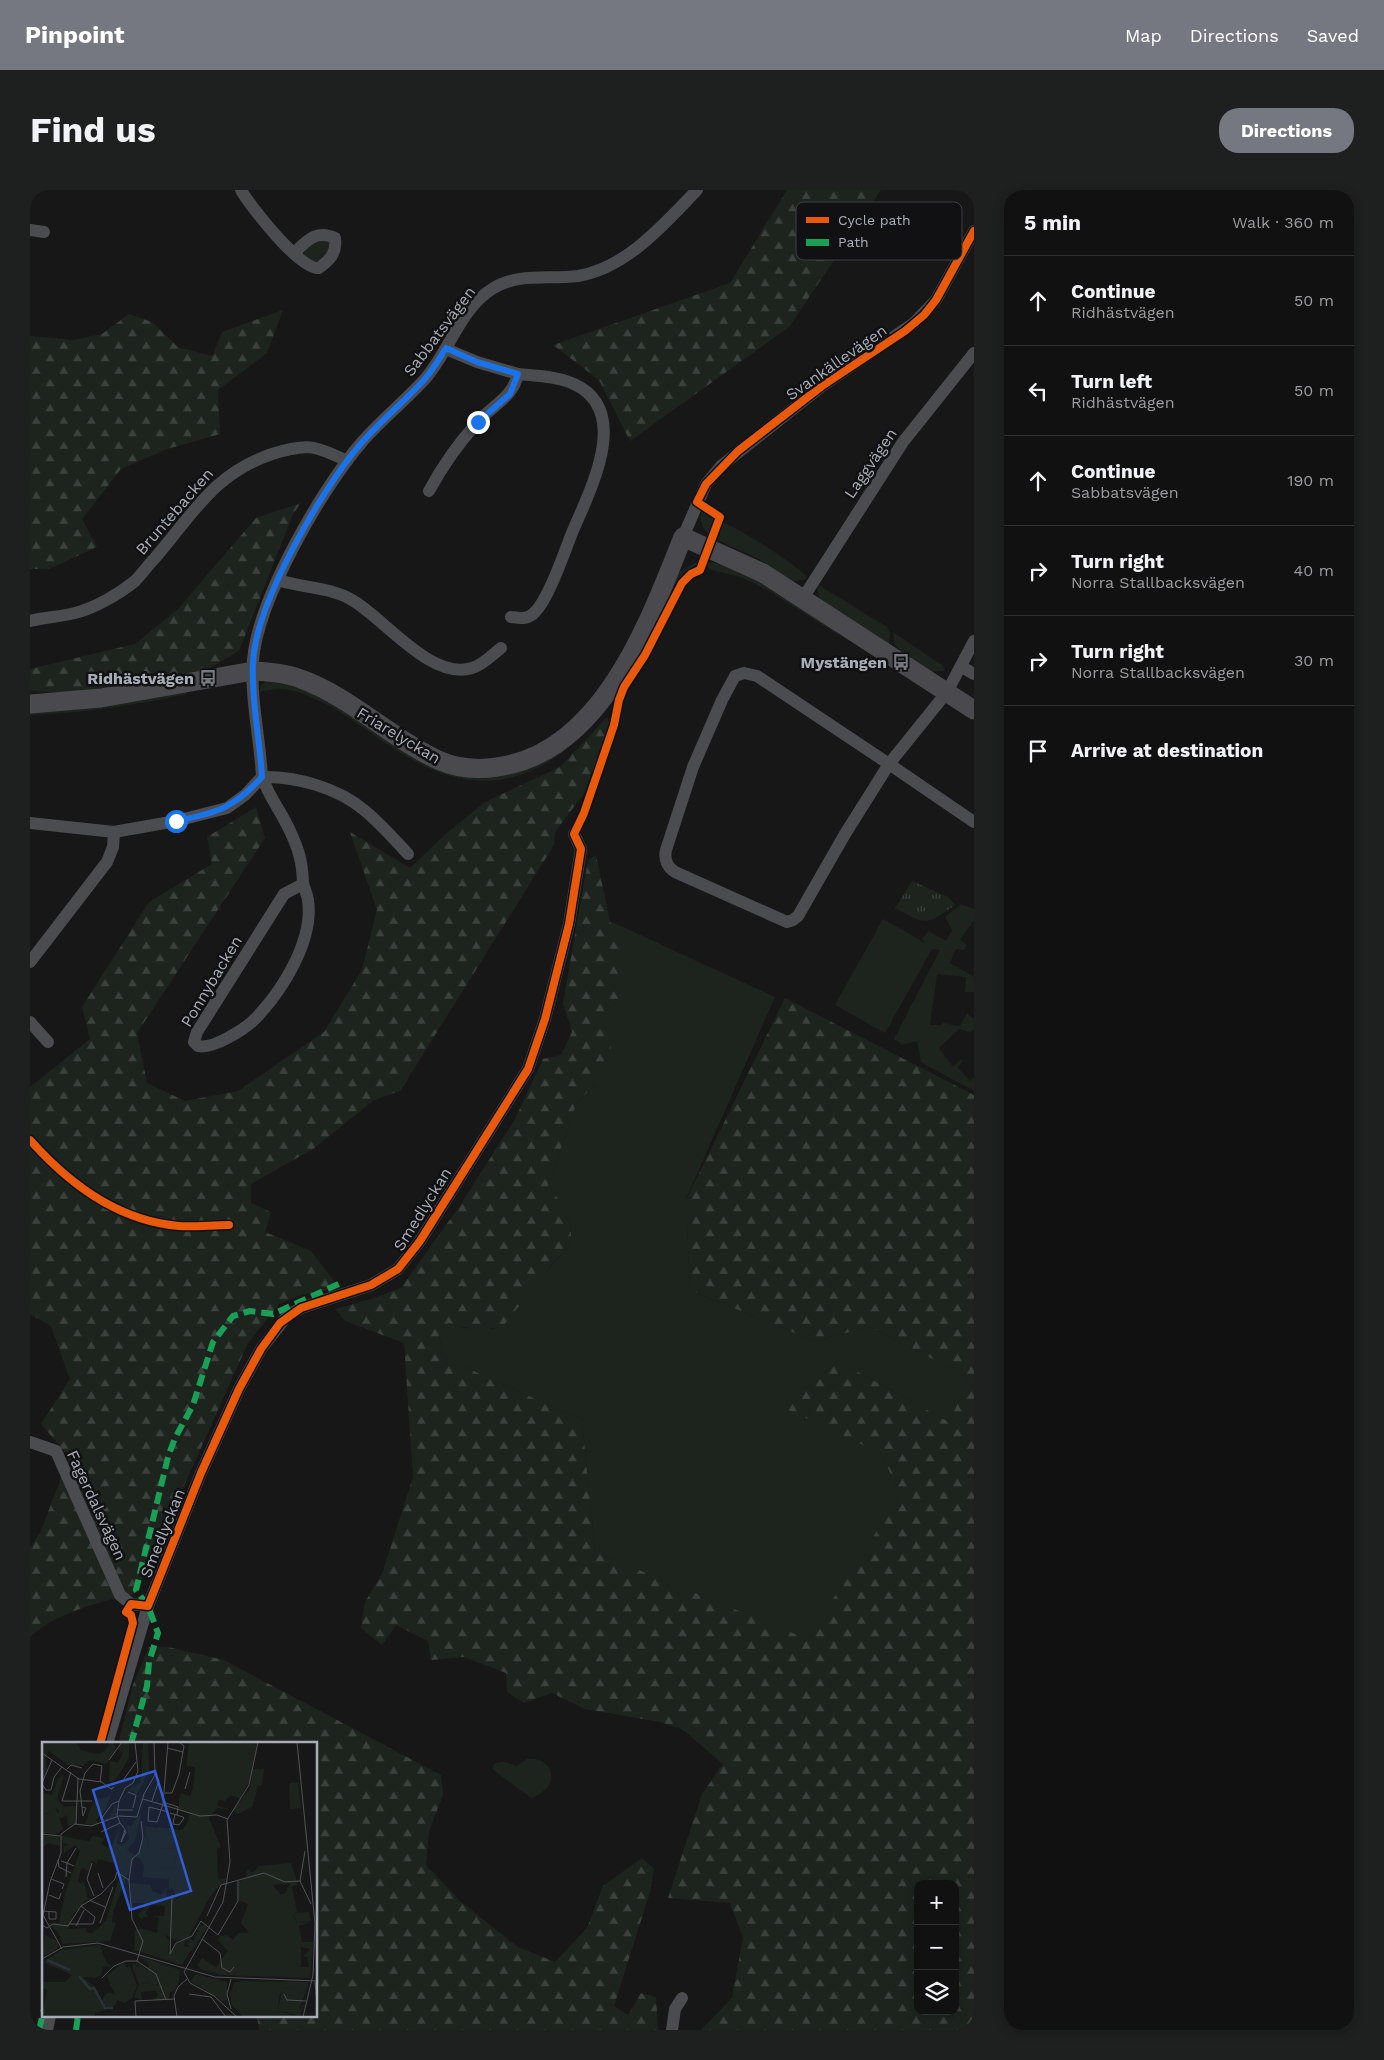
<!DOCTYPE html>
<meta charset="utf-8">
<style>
body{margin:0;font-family:"Work Sans",sans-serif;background:#1e1f1f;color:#f1f3f6}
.controls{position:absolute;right:15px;bottom:15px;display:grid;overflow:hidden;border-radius:10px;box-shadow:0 2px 12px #0003}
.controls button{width:45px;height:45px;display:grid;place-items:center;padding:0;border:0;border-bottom:1px solid #303131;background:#111;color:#f1f3f6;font:25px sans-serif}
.stop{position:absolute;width:15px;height:15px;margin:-11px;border:4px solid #1a73e8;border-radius:50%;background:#fff}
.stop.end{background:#1a73e8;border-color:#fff;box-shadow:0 1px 5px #0008}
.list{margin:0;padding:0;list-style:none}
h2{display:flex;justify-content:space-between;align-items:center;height:65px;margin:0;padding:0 20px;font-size:21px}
h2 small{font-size:16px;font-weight:400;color:#9c9d9f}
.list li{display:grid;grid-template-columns:32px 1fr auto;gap:15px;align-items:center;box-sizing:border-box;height:90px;padding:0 20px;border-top:1px solid #303131}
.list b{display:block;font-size:19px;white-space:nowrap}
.list p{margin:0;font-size:16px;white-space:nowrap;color:#9c9d9f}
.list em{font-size:16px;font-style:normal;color:#9c9d9f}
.icon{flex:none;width:28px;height:28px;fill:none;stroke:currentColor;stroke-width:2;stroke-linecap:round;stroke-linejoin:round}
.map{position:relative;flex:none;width:944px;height:1840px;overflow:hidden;border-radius:20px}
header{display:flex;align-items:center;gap:30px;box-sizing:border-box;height:70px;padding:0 25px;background:#757880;color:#fff}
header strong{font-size:24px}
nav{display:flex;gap:28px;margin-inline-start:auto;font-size:18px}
.intro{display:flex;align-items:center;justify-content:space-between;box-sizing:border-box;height:120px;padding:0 30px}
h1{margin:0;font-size:35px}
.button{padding:12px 22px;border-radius:20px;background:#757880;color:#fff;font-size:18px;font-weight:700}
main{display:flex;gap:30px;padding:0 30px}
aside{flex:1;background:#111;border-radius:20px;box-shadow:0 2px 12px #0003}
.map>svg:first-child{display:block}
.grass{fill:#1d241e}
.forest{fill:url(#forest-firs);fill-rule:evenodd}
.park{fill:url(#park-tufts)}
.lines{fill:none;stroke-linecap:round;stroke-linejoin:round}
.street{stroke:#4b4c50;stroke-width:12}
.secondary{stroke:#4a4a4e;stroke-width:19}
.quiet{stroke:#1a9f57;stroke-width:6;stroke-dasharray:12 6;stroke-linecap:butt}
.cycleway-casing{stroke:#111113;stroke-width:11}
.cycleway{stroke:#e8590c;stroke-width:8}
.route{stroke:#1a73e8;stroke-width:6}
.labels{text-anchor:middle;stroke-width:5;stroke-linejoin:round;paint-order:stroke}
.street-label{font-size:16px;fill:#a8adb8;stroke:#111113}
.poi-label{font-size:16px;font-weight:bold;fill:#a8adb8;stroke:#111113;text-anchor:end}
.inset-river{fill:none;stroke:#2a3239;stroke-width:2.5}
.inset-road{fill:none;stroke:#515357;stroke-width:1}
.view{fill:#325cd3;fill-opacity:0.15;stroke:#325cd3;stroke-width:2.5}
.inset-edge{fill:none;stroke:#a8adb8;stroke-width:2.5}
.key{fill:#111113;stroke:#3e4045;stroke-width:1}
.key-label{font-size:14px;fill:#a8adb8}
</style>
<header>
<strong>Pinpoint</strong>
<nav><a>Map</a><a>Directions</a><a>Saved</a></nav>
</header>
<div class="intro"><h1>Find us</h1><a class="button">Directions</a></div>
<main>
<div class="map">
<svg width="944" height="1840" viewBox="0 0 944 1840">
<defs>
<pattern id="forest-firs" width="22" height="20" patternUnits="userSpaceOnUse" patternTransform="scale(1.25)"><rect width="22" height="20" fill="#1d241e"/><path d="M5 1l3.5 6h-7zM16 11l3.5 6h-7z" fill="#3b413d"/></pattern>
<pattern id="park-tufts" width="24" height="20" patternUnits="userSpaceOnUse" patternTransform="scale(1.25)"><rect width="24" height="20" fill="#1d241e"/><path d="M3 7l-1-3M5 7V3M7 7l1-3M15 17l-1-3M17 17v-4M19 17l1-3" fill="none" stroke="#3b413d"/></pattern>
</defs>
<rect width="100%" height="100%" fill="#171717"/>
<g class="grass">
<polygon points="288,49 300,51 299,62 289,71 283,72 274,65 275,61"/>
<path d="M672 320 682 323 686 329 680 345C672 340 669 329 672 320Z"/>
<path d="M691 333C702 332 769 377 777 387L773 390 763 391 729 369 685 349Z"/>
<path d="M675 372C722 374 763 411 800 436L810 446 736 399 713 388 679 379Z"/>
<path d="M664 373H667C664 381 654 386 648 394 633 423 620 453 603 481 560 550 494 616 406 581 370 567 335 537 302 517 275 504 260 494 229 502L231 495 236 491H246L276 498 312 518 465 586 495 580 525 565 537 555 648 383Z"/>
<polygon points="787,394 857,437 860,444 859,455 789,408"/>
<path d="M863 442 913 476 915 480C895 487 875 467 864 453Z"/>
<path d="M155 496 157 504C105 515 53 523 0 525V521Z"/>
<polygon points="931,714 944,719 944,730 930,750 937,755 934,760 926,759 920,773 944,787 944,802 935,802 936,787 907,784 900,835 911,835 913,833 930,836 937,824 944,829 944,839 941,842 929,839 909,858 923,877 931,869 933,872 927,877 940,891 944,888 944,901 894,874 891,871 887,851 872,855 864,849 910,760 902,759 855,843 805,815 853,729 895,753 892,749 899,741 916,751 922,740 915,727"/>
<polygon points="580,731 745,807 656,1009 660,1100 784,1151 840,1137 939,1188 919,1232 808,1171 753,1217 850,1263 871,1304 777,1450 565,1362 552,1230 413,1167 409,1145 418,1132 435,1138 464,1139 542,1053 539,1024 518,995 547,912 568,892 571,828 580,817 591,809 591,753"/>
<path d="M497 1569C525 1566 532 1598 501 1608L462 1579 464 1574C475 1570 478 1573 487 1576Z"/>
</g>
<g class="forest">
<polygon points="757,0 851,0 759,137 600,251 569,190 523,155 700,93"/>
<polygon points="253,120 237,163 188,200 190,244 137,259 91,279 52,329 67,357 19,379 0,379 0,146 44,150 72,144 99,124 122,132 148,157 182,166 192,142"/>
<polygon points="271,313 263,324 209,461 173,482 39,503 0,501 0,479 105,454 148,419 226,328"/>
<path d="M577 527 581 536 553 605 525 642 524 655 370 901 344 910 283 959 221 994V1013L241 1022 235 1042 281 1061 307 1095 302 1099 274 1104 249 1114 218 1153 106 1403C70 1412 27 1422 0 1447V1358L10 1343 39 1267 11 1234 40 1189 21 1136 0 1124V897L60 849 52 817 119 712 182 674 177 647 226 617 235 648 107 843 117 893 155 911 208 901 294 842 332 780 347 720 320 642 380 678 418 642 455 612 530 577Z"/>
<path d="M566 665 580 731 591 753V809L580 817 571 828 581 857 568 892 547 912 518 995 539 1024 542 1053 523 1073 474 1135C456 1143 436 1138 418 1133L409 1145 413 1167 552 1230 565 1362 777 1449 871 1304 850 1263 752 1217 808 1171 919 1232 939 1188 840 1137 784 1151 660 1100 656 1010 755 808 944 905V1840H671L702 1808 713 1748 700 1713 638 1708 672 1604 693 1574 652 1539 630 1532 555 1519 522 1503 494 1513 477 1502 476 1483 434 1467 401 1470 398 1451 366 1435 352 1455 331 1438 335 1412 352 1384 383 1287 374 1153 315 1131 305 1119 344 1108 371 1098 431 1014 485 929 513 869 531 865 542 842 533 813 558 670ZM888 1694H925V1821H888Z"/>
<polygon points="119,1457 138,1457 194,1470 411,1585 413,1605 399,1641 396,1675 430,1711 488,1757 525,1772 557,1738 573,1696 612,1668 624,1679 620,1702 584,1816 598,1825 611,1803 626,1807 628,1840 229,1840 227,1826 286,1826 286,1554 88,1554 103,1495"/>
</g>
<path class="park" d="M882 691 918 707 925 715C895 736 897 735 865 718Z"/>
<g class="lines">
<g class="street">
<path d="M211 0C220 16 271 81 289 78 300 70 307 63 305 48 286 39 277 51 264 63"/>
<polyline points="0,40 14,42"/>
<path d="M399 301C412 277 428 254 446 234 461 216 483 208 488 184L447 172 416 159"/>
<polyline points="653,347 676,294 691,276 792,196 884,133 906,110 944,41"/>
<path d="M248 390C273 398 300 397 322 410 354 428 401 491 442 478 453 475 462 465 471 458"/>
<polyline points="773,408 873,252 944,163"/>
<path d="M481 427C490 428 498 430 505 422 519 408 534 363 542 343 559 302 603 221 544 194 526 186 506 186 488 184"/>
<path d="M0 431C15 427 30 427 45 423 65 418 89 404 105 391 112 384 118 375 125 368 163 324 183 284 242 264 276 253 285 255 317 271"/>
<path d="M944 451 917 502 859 574 727 486 714 483 705 486 692 510 663 577 636 660C634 669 637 677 645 682L757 732 763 730 768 726 815 644 859 574 944 632"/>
<polyline points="932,477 944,484"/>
<path d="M0 633 84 642 146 631 197 618 215 605 232 587C230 548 220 508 223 470 228 409 292 298 332 252 351 230 375 211 395 189 419 162 430 119 462 99 489 82 518 90 548 86 597 78 635 33 667 0"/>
<path d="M273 694 254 704 167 842 164 852 168 856C182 860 215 839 225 829 252 801 284 751 278 710 277 704 274 698 273 692 272 671 269 660 260 641 251 621 240 609 232 587 266 586 308 598 334 620 350 633 364 649 378 664"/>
<polyline points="0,772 77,672 83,657 84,642"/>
<polyline points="0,832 18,852"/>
<polyline points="0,1252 26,1261 90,1405 101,1414 118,1416"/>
<polyline points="77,1554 118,1416 171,1283 209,1199 231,1159 257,1126 271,1118 341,1095 368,1079 390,1051 498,879 515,829 539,734 551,659 544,644"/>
<polyline points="17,1840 20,1826"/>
<polyline points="642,1840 645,1819 652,1808"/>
</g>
<path class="secondary" d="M0 514 71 508 223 481C239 482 256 483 271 489 321 507 360 548 408 570 426 578 447 580 467 577 572 563 619 432 653 347L733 383 944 520"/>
<g class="quiet">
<polyline points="101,1554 117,1496 119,1472 128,1443 118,1416 106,1400 138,1267 145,1248 163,1215 183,1152 203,1126 220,1121 243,1124 311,1093"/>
<polyline points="9,1840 14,1819"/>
<polyline points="46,1840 48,1826"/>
</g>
<g class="cycleway-casing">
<g id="cycleway">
<path d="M0 950C39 994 88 1031 149 1036 165 1037 182 1035 199 1035"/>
<polyline points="70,1554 103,1433 101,1425 96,1422 101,1414 118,1416 171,1283 209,1199 231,1159 250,1133 271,1118 341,1095 368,1079 390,1051 498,879 515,829 539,734 551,659 544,644 554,623 584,535 589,510 594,497 615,465 652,393 661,384 670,380 690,327 667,312 676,294 708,261 792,196 875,141 894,125 906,110 944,41"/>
</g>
</g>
<use href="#cycleway" class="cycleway"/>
</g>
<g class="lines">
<path class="route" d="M146 631C187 623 204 618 232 587 230 549 221 511 223 473 225 415 290 302 328 257 348 233 373 213 394 190 403 180 409 169 416 158L447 172 488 184 480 204 448 232"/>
</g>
<defs>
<g id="bus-bare" transform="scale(1.35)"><path d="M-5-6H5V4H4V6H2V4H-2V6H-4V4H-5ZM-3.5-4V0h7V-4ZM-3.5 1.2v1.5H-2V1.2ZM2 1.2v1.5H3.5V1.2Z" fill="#757880" stroke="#111113" stroke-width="2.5" paint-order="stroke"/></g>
</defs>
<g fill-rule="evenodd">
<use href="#bus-bare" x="871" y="472"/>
<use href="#bus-bare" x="178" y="488"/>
</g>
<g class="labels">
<g class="street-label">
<text transform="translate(409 141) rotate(-53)" y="6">Sabbatsvägen</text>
<text transform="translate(806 172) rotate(-35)" y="6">Svankällevägen</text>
<text transform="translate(840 273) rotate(-56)" y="6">Laggvägen</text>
<text transform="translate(144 321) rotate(-49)" y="6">Bruntebacken</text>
<text transform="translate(369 545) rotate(31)" y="6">Friarelyckan</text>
<text transform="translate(181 791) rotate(-59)" y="6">Ponnybacken</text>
<text transform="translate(392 1019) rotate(-58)" y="6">Smedlyckan</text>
<text transform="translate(67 1315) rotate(65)" y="6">Fagerdalsvägen</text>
<text transform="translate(132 1343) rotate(-68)" y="6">Smedlyckan</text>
</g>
<g class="poi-label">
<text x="857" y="478">Mystängen</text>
<text x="164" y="494">Ridhästvägen</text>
</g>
</g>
<g transform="translate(12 1552)">
<rect width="275" height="275" fill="#171717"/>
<path d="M256 40 259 66 248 67 247 41ZM13 64 21 87 14 93 0 91V72L8 71ZM103 84 116 86V106L136 107V110L125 112 134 115 131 127 115 125 101 116 107 106ZM0 93 17 95 18 104 6 101 1 105 0 117ZM267 170 269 179 255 181 251 171ZM162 182 165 185 150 209 142 205H148L144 201 148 200 147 198 141 200 135 201 148 196 151 199 155 192 152 190H158L154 187ZM3 193 15 199 17 205 0 216ZM82 220 85 226 88 224 95 244 91 255 83 261 75 258 65 234ZM98 223 109 230 117 243 99 241 106 240 105 235 98 234 94 229V225ZM154 232 185 240V258L182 260 149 239ZM258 243 266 244 255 273 236 268 240 247Z" fill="#1d241e"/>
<path d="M0 0H33L39 8 53 12 60 11 69 0H77V1H71L74 6 65 22 48 18 41 24 26 23 7 9 4 15 5 31 0 38ZM82 0H87V16L75 36 70 41 67 39 68 19 76 21 81 11 75 7ZM101 0H106L107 30 95 52 88 47 99 40ZM147 0H215L208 37 198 57 189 53 183 59 177 58 175 63 188 68 175 66 167 76 179 105 175 107 176 138 184 136 183 142 177 144 168 155 146 196 135 198 123 193 127 199 126 212 135 202 143 199 142 204 149 208 140 223 92 208 93 189 98 186 115 191 117 176 111 174H122L123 164 109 163 103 171 107 175H101L100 178 96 173 103 165 102 161H91L90 170 88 141 109 143 110 149 120 153 124 144 125 155 131 156 133 152 131 146 127 147V137L101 135 102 124 98 116 94 115 103 94 101 80 107 106 101 116 112 117 115 125 131 127 134 115 124 112 127 108 135 110 136 107 116 106 114 101 116 85 140 88 146 80 147 72 137 68V57L139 51 148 54 151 47 153 25 144 24ZM211 27H222L220 43 216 44 210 65 196 72 191 68 208 47ZM22 32 15 57 22 65 35 64 33 82 26 84 25 73 19 77 15 74 17 69 13 65 12 70 0 72V51L10 53 16 37ZM70 51 62 70 54 78 57 81 67 75 75 63 74 74 53 83 43 82 52 57 66 55ZM99 71 93 99 85 108 93 113 71 170 70 180 74 181 68 199 21 202 16 190 6 181H17L23 152 38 109 33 103 22 111V104L28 103 21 101 19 94 47 99 51 94 61 96 65 92 59 102 69 107 78 84 75 101 79 104 87 97 85 83 89 84ZM56 117 75 122 79 130 64 179 50 191 44 190V186L26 187 32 171 46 157 42 140 36 141 38 129 41 126 46 129 50 119 55 122ZM249 121 256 142 250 145 255 170 251 173 255 181 269 180 257 184 260 200H271L268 236 180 233 160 228 155 223 160 216 174 225 186 209 176 198 178 194 185 193 191 198 196 191H207L199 181 206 162 197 158V140L204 135 205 128 208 127 209 132 217 124ZM248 141 243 152H238L231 143ZM259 205 268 207 261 215H265L267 225H259ZM58 203 64 220 70 224 61 225 59 233 53 236 41 235 55 248 64 268 53 271V275H0L5 247 0 246V240H23L30 233 1 220 19 208ZM97 214 138 228 137 238 133 248 127 251V257L113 258 116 253 114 249 99 250 100 258 92 255 97 243 90 223 97 221 94 225 98 234 105 235 106 240 99 241 117 243 106 229 107 222ZM199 239 266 240V244L242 246 237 254 236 268 253 274 262 261 258 275H201L190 263 188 252 192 241Z" fill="#1d241e" fill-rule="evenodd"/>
<path d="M195 220a6 6 0 1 1 12 0a6 6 0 1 1-12 0ZM61 258a7 7 0 1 1 14 0a7 7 0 1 1-14 0Z" fill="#1d241e"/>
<path class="inset-river" d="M5 218 28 228M37 234 48 247 52 246 63 266H71"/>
<path class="inset-road" d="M126 0 121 62 119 68 107 65 106 79 115 80 119 68 126 70M255 0 273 181 271 233 261 275M125 6 141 10M0 11 37 37 60 40 66 45 68 46 69 47H70L72 45 69 47M67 18 80 0M25 27 29 23 40 26M29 30 20 59H50M82 37 94 20M0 41 10 18M0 42 4 48H9L12 35 20 25M143 47 148 30M86 50 94 53 91 66M123 51H130L137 32 142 4 137 0M101 57 158 74 175 73 186 77M110 59 117 38M124 61 136 65 135 73M40 65 44 66 41 74 38 49 43 31 51 22 60 24 58 40M75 68H91M128 71 141 75 142 76 137 83 131 82 133 72M59 77 70 62 77 59M78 81 82 86 84 90 79 100 83 88M34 82 36 36M59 90 78 81 75 73 77 59 83 46 91 41 96 29 93 0M0 92 18 94M263 109 258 139 269 162M16 118 17 125 29 131M19 119 25 121 24 135M50 121 45 137 52 154M32 124 25 121 34 106M56 131 61 146M9 137 22 142 20 147M7 153 17 157 19 151M130 153 128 212 134 201 150 194 159 179 176 193 196 159V139M47 158 63 165M1 169 14 170V177H7V170M165 174 179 143 222 131 243 140 258 139M58 181 71 145M27 182H51L53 175 39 164M0 183 5 186 11 182 26 184 39 164 59 152 73 137 75 130 87 138M34 184 42 168M160 197 178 211 180 226 188 230 192 225M20 207 1 173 8 140 19 111V92L33 82 49 84 77 74 95 75 102 52 113 33 112 0M0 217 21 205 56 201 173 235 275 239M95 219 101 199 90 177 87 138 90 117 97 111 101 95 99 79M60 236 72 224 84 219H95L114 232 124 258M273 240 275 261M147 252 169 255 184 275M242 252 245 258 264 259M189 267 185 252 189 237M94 275 93 259 132 257M135 275 132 254 136 245 145 237M195 275 172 254 148 241 142 230 181 160 188 120 185 78 207 43 216 0"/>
<path class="view" d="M113 29 149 149 88 168 51 48Z"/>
<rect width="275" height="275" class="inset-edge"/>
</g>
<rect x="766" y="12" width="166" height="58" rx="8" class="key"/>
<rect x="776" y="27" width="23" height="6" fill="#e8590c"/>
<rect x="776" y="49" width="23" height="7" fill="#1a9f57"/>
<g class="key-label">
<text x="808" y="35">Cycle path</text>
<text x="808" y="57">Path</text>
</g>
</svg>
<div class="controls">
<button>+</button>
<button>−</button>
<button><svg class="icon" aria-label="layers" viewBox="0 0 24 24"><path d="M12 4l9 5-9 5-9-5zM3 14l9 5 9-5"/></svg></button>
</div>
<div class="stop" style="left:146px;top:631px"></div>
<div class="stop end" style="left:448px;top:232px"></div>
</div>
<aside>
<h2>5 min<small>Walk · 360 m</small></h2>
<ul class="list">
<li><svg class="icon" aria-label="ahead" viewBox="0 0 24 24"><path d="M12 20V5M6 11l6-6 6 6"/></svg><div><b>Continue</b><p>Ridhästvägen</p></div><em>50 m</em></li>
<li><svg class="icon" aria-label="left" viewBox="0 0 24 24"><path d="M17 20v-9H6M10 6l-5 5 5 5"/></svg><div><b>Turn left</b><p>Ridhästvägen</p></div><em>50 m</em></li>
<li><svg class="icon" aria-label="ahead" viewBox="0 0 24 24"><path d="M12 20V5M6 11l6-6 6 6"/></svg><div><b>Continue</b><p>Sabbatsvägen</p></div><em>190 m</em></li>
<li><svg class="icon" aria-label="right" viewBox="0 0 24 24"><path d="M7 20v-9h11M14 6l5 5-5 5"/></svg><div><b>Turn right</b><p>Norra Stallbacksvägen</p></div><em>40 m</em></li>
<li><svg class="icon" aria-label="right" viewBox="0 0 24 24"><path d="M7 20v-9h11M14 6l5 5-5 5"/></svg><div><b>Turn right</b><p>Norra Stallbacksvägen</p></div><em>30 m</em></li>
<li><svg class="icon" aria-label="arrive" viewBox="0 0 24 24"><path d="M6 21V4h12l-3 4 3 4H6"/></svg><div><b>Arrive at destination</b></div></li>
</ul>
</aside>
</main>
